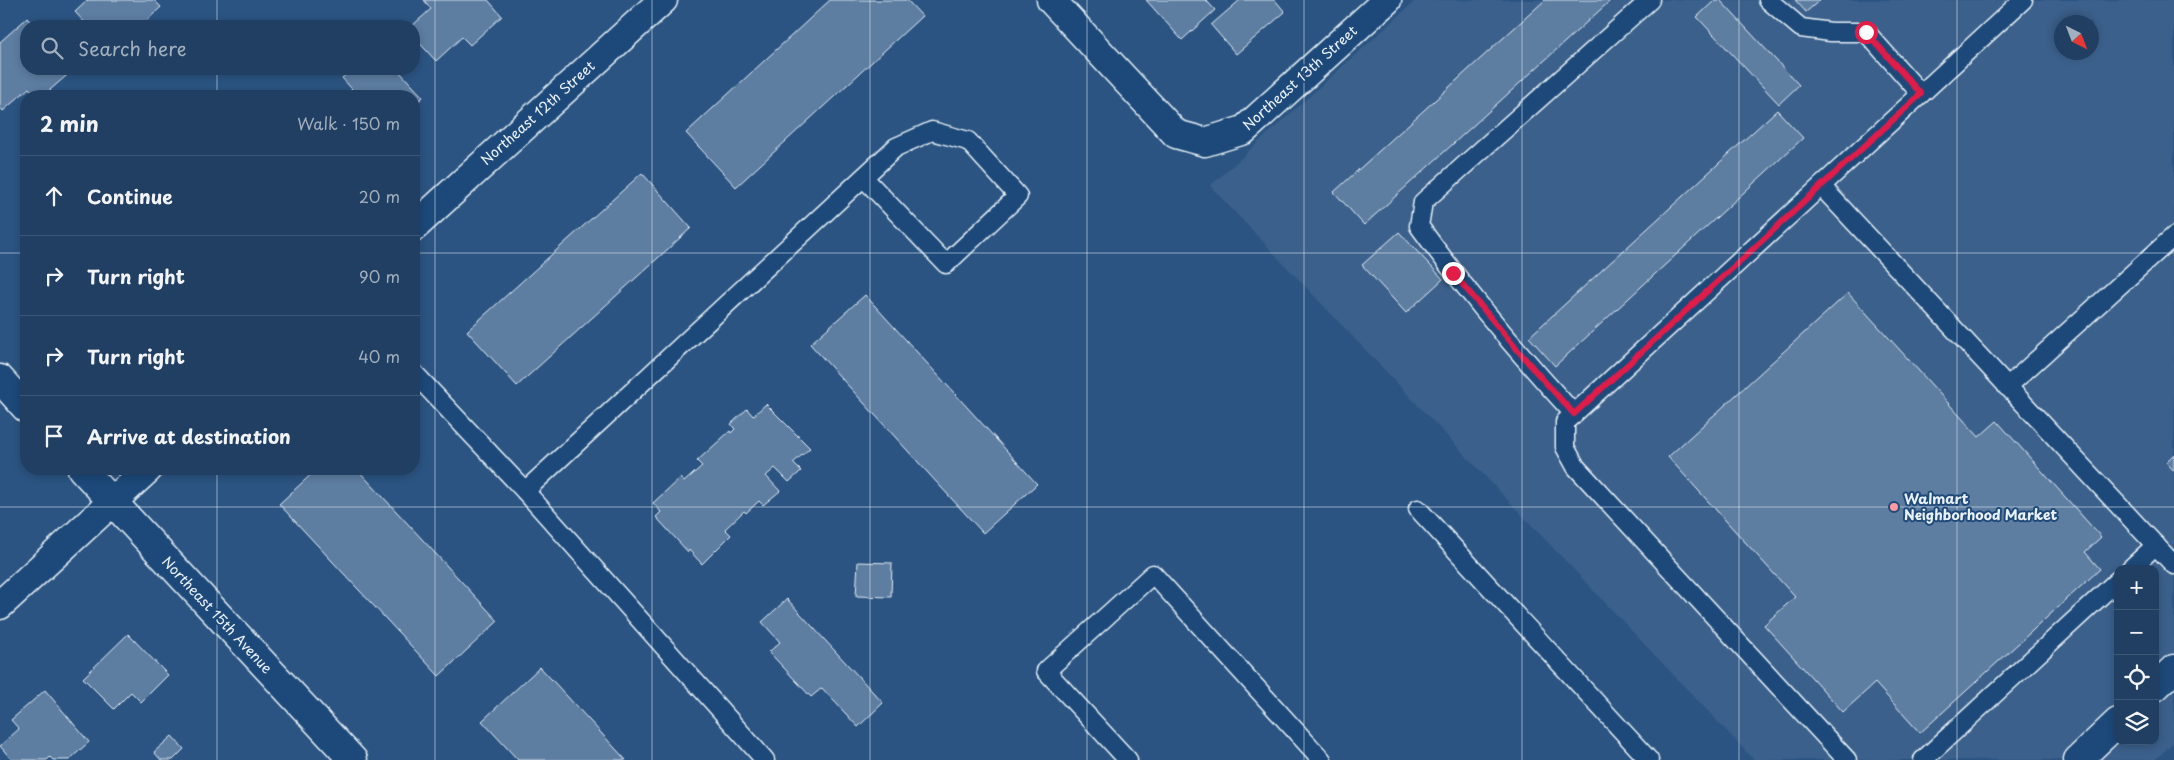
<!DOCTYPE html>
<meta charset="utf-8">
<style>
body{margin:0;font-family:"Playpen Sans",sans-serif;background:#284668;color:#f1f3f6}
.controls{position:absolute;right:15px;bottom:15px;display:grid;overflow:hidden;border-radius:10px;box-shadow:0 2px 8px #0003}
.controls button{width:45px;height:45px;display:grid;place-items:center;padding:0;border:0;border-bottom:1px solid #3d5877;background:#203f62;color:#f1f3f6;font:25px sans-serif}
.compass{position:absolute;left:2054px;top:15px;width:45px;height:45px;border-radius:50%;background:#203f62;box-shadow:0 2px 8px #0003;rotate:138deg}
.stop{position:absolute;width:15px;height:15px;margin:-11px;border:4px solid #e11d48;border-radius:50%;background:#fff}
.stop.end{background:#e11d48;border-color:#fff;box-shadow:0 1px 5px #0008}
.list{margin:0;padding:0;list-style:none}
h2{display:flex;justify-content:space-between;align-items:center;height:65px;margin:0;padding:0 20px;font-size:21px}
h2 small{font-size:16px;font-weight:400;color:#a2afbe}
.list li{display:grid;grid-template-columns:32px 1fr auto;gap:15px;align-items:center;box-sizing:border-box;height:80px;padding:0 20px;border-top:1px solid #3d5877}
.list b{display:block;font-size:19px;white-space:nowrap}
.list em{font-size:16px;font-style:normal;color:#a2afbe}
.icon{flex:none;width:28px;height:28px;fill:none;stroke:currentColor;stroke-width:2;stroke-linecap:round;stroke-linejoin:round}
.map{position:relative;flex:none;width:2174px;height:760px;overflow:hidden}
.search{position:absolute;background:#203f62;box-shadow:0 2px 8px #0003;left:20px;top:20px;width:400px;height:55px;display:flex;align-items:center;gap:12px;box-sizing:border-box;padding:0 18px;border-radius:20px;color:#a2afbe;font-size:19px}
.panel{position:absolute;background:#203f62;box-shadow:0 2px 8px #0003;left:20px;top:90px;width:400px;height:385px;border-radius:20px}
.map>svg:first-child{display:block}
.built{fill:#3a608b;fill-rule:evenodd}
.building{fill:#5d7da1;stroke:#e8f1f8}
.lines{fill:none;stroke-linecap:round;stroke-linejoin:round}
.lane-casing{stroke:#e8f1f8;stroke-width:21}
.street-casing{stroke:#e8f1f8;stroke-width:31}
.secondary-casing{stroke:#e8f1f8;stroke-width:31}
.lane{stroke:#1f4a7a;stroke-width:18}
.street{stroke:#1f4a7a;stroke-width:28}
.secondary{stroke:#1f4a7a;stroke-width:28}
.route{stroke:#e11d48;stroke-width:6}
.grid{fill:none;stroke:#e8f1f8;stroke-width:1;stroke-opacity:0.55}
.poi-dot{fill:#ff9aa2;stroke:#1f4a7a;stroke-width:2}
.labels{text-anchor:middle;stroke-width:4;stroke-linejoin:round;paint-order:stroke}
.street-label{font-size:14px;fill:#e8f1f8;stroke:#1f4a7a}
.poi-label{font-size:14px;font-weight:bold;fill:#e8f1f8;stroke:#1f4a7a;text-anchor:start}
</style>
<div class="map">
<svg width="2174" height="760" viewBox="0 0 2174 760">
<rect width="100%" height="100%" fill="#2b5482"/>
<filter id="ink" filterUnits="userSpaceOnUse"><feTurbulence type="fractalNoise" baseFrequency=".02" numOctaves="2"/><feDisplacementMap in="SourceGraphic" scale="10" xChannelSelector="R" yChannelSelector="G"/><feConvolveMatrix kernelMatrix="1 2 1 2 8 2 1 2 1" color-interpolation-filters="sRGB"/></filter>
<g filter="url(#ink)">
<path class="built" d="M1416 0H2174V742L2155 760H1754L1210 186ZM2062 22H2092V52H2062ZM2118 569H2155V741H2118Z"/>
<g class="building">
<polygon points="88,0 154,0 161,7 141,26 127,26 124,23 120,26 88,26 75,12"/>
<polygon points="424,0 488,0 502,16 470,45 462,37 436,61 414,37 414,26 412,26 431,9"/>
<polygon points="830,0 907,0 922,16 736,187 686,133"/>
<polygon points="1146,0 1206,0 1215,10 1182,40"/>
<polygon points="1240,0 1275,0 1285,12 1236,54 1211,25"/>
<polygon points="1545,0 1611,0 1364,225 1334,192"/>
<polygon points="1715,0 1720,0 1799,85 1779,104 1697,17"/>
<polygon points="1795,0 1820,0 1806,12"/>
<polygon points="27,18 34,26 26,26 26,69 73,70 43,96 36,96 29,88 3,111 0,107 0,42"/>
<polygon points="352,69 397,69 423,97 414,105 414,96 345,96 352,89 342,78"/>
<polygon points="1777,110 1803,138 1555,366 1529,337"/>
<polygon points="642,173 691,228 517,386 467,331"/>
<polygon points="1399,232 1443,279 1406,313 1362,265"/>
<polygon points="1848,293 1979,437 1997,421 2101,537 2085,552 2100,569 1920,733 1875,683 1843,712 1764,625 1795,597 1668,457"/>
<polygon points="865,295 1037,484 983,533 810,344"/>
<polygon points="766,404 810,448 793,463 801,471 789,482 775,468 766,476 780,491 763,505 759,501 746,513 744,511 725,529 731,535 702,564 689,550 688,552 656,517 661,512 653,503 680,478 684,482 702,466 697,461 730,431 731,433 735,429 731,424 747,409 753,416"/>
<polygon points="2174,454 2174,471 2166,462"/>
<polygon points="317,469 357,469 498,621 439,676 279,504"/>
<polygon points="858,562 892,563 891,597 856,596"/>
<polygon points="787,599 883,703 858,727 822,688 811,697 769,652 780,642 762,622"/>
<polygon points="128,634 168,675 141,702 131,692 114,709 83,678"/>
<polygon points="540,667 626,760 518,760 482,721"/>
<polygon points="45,690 89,742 69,760 53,760 50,757 47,760 12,760 0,746 19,729 11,720"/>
<polygon points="172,736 184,749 173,760 161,760 154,752"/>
</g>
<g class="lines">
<g class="lane-casing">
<g id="lane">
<polyline points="1768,0 1801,28 1831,32 1866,32 1921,94"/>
<polyline points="1821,186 2174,565"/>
<polyline points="414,373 525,491 765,760"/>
<polyline points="2007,387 2174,236"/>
<path d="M1574 414C1519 354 1467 292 1419 226L1423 202 1650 0"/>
<polyline points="525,491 896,147 932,131 968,141 1018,196 946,264 864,178"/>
<polyline points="1418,509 1649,760"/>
<polyline points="2130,569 2156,545"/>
<polyline points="1128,760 1046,671 1153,574 1322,760"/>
<polyline points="1847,760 1576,467 1565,447 1565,422 2023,0"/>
<polyline points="1923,760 2118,580"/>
</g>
</g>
<g class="street-casing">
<g id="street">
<polyline points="1051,0 1176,134 1205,142 1244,130 1387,0"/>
<polyline points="414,227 663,0"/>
<polyline points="0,379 26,408"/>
<polyline points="82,469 353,760"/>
<polyline points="0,605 148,469"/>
</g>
</g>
<g class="secondary-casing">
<g id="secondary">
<polyline points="2155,687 2174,669"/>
<polyline points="2078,760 2118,722"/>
</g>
</g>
<use href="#lane" class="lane"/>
<use href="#street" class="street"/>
<use href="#secondary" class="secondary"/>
</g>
</g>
<g class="lines" filter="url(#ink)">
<polyline class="route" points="1453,273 1537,373 1574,414 1921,94 1866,32"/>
</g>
<path class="grid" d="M217 0V26M435 0V760M652 0V760M870 0V760M1087 0V760M1304 0V760M1522 0V760M1739 0V760M1957 0V760M217 69V96M0 253H26M414 253H2174M217 469V760M0 507H2174"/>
<circle class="poi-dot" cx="1894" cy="507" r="5"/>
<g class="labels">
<g class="street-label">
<text transform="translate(1300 78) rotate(-42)" y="5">Northeast 13th Street</text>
<text transform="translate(538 113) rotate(-42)" y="5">Northeast 12th Street</text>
<text transform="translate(217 615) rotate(47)" y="5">Northeast 15th Avenue</text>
</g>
<g class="poi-label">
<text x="1904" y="504">Walmart<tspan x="1904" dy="16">Neighborhood Market</tspan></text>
</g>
</g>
</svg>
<div class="controls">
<button>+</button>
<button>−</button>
<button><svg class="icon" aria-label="locate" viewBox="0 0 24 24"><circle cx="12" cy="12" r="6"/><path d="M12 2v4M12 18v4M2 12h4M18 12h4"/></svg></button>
<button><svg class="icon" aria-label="layers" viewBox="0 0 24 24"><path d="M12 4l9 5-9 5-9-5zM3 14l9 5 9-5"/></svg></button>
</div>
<svg class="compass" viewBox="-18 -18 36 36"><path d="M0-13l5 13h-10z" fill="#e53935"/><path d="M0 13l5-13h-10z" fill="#a2afbe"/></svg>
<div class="stop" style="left:1866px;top:32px"></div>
<div class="stop end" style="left:1453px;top:273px"></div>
<div class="search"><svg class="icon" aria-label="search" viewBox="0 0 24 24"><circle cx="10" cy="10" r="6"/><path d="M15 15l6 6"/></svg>Search here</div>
<section class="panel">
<h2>2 min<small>Walk · 150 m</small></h2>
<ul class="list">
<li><svg class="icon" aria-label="ahead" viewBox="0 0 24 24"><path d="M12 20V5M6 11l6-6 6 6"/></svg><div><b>Continue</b></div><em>20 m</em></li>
<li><svg class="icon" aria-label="right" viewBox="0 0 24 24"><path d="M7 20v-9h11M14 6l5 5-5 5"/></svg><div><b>Turn right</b></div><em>90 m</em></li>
<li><svg class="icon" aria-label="right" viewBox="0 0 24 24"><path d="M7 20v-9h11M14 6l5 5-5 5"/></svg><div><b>Turn right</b></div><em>40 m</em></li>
<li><svg class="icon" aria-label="arrive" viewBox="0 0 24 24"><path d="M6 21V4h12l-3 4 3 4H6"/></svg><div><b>Arrive at destination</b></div></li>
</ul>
</section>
</div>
